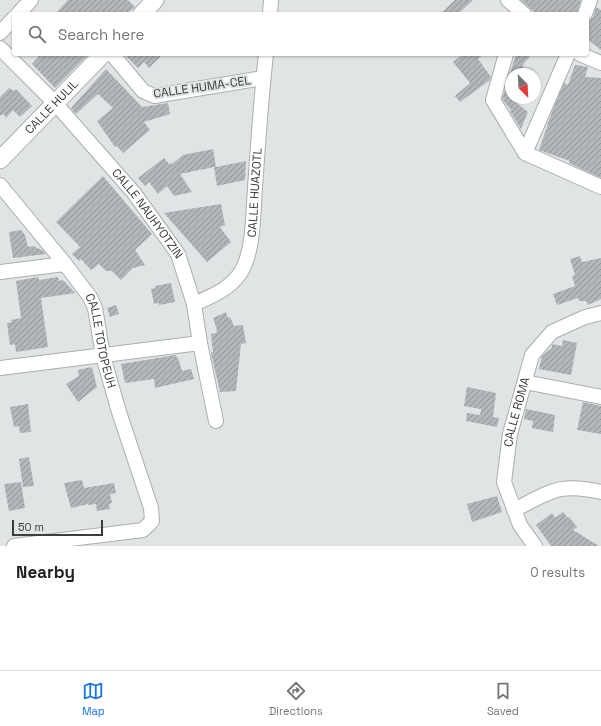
<!DOCTYPE html>
<style>
body{margin:0;font-family:"Space Grotesk",sans-serif;background:#f6f6f6;color:#202124}
.compass{position:absolute;left:505px;top:68px;width:36px;height:36px;border-radius:50%;background:#fff;box-shadow:0 1px 3px #0004;rotate:156deg}
.scale{position:absolute;left:12px;bottom:10px;width:91px;box-sizing:border-box;padding-left:4px;border:2px solid #3b3d3e;border-top:0;font-size:11px;line-height:14px;white-space:nowrap;color:#3b3d3e;-webkit-text-stroke:3px #e0e4e5;paint-order:stroke}
.list{margin:0;padding:0;list-style:none}
h2{display:flex;justify-content:space-between;align-items:center;height:52px;margin:0;padding:0 16px;font-size:17px}
h2 small{font-size:13px;font-weight:400;color:#757577}
.icon{flex:none;width:22px;height:22px;fill:none;stroke:currentColor;stroke-width:2;stroke-linecap:round;stroke-linejoin:round}
.map{position:relative;flex:none;width:601px;height:546px;overflow:hidden}
.search{position:absolute;background:#fff;box-shadow:0 1px 3px #0004;left:12px;right:12px;top:12px;height:44px;display:flex;align-items:center;gap:10px;box-sizing:border-box;padding:0 14px;border-radius:4px;color:#757577;font-size:15px}
.sheet{height:124px;background:#fff}
nav{display:flex;justify-content:space-around;align-items:center;box-sizing:border-box;height:56px;border-top:1px solid #e0e0e0;background:#fff;font-size:11px;color:#757577}
nav a{display:grid;justify-items:center;gap:2px}
nav .on{color:#1a73e8}
.map>svg:first-child{display:block}
.building{fill:url(#building-hatch)}
.lines{fill:none;stroke-linecap:round;stroke-linejoin:round}
.minor-casing{stroke:#aaaeaf;stroke-width:16}
.tertiary-casing{stroke:#aaaeaf;stroke-width:19}
.minor{stroke:#fff;stroke-width:14}
.tertiary{stroke:#fff;stroke-width:17}
.labels{text-anchor:middle;stroke-width:4;stroke-linejoin:round;paint-order:stroke}
.street-label{font-size:12px;fill:#3b3d3e;stroke:#e0e4e5}
</style>
<div class="map">
<svg width="601" height="546" viewBox="0 0 601 546">
<defs>
<pattern id="building-hatch" width="6" height="6" patternUnits="userSpaceOnUse"><rect width="6" height="6" fill="#b2b6b8"/><path d="M-1 1l2-2M0 6l6-6M5 7l2-2" fill="none" stroke="#929597"/></pattern>
</defs>
<rect width="100%" height="100%" fill="#e0e4e5"/>
<g class="building">
<polygon points="68,0 128,0 135,7 127,14 55,14"/>
<polygon points="455,0 473,0 458,14 440,14"/>
<polygon points="521,0 581,0 577,14 536,14"/>
<polygon points="596,7 601,10 601,50 587,39 587,22 593,17"/>
<polygon points="41,54 89,54 55,88 32,64"/>
<polygon points="124,54 163,54 149,68 144,62 138,68"/>
<polygon points="463,54 484,54 478,59 491,77 490,80 460,102 455,96 470,83 453,62"/>
<polygon points="516,54 532,54 522,66 532,74 511,74 511,98 523,98 518,104 528,112 521,129 510,111 511,110 502,99"/>
<polygon points="575,65 588,67 585,77 601,78 601,178 569,163 570,161 539,150 553,109 564,83 568,85"/>
<polygon points="106,69 142,107 168,103 170,114 144,122 150,130 123,153 117,146 115,147 97,121 113,108 98,94 76,114 71,108"/>
<polygon points="9,88 14,91 16,89 32,106 20,117 13,110 6,118 4,114 0,116 0,97"/>
<polygon points="213,149 216,167 246,161 245,180 217,186 214,167 180,174 192,192 174,196 167,186 158,194 149,182 145,186 138,178 164,158 170,165 171,162 172,164 183,155"/>
<polygon points="103,176 152,234 135,250 145,265 133,268 121,280 112,271 106,271 99,264 91,270 81,259 79,261 72,254 80,247 56,222"/>
<polygon points="221,204 225,225 220,227 231,242 207,262 164,213"/>
<polygon points="21,230 25,235 28,247 33,246 42,250 46,254 13,258 9,232"/>
<polygon points="580,256 582,262 601,258 601,299 588,305 586,301 579,301 578,298 557,305 553,294 575,286 572,276 575,275 570,259"/>
<polygon points="38,277 39,280 58,277 59,281 63,280 75,293 41,298 48,347 16,352 15,344 10,345 7,323 12,322 11,320 21,318 16,281"/>
<polygon points="171,283 175,302 159,305 159,303 154,304 151,289 156,288 155,286"/>
<polygon points="116,305 119,314 110,317 107,308"/>
<polygon points="226,312 228,318 230,317 234,326 243,325 246,343 241,344 236,391 220,392 211,353 213,352 211,334 216,333 217,330 213,318"/>
<polygon points="563,340 577,343 571,375 539,369 542,356 552,348 552,344 562,346"/>
<polygon points="176,355 177,358 178,358 182,371 191,369 194,379 155,388 154,379 125,383 121,364"/>
<polygon points="92,367 97,387 78,402 66,384 79,376 78,370"/>
<polygon points="467,387 496,393 493,417 499,418 497,427 466,421 467,413 480,415 481,409 464,406"/>
<polygon points="583,402 601,406 601,434 577,430"/>
<polygon points="28,404 31,432 20,433 19,426 14,427 10,407"/>
<polygon points="526,409 555,415 553,432 532,428 533,421 524,419"/>
<polygon points="29,457 34,486 23,487 19,459"/>
<polygon points="82,480 84,488 114,483 116,493 110,494 112,503 109,504 110,509 97,511 96,504 88,505 88,504 71,508 64,483"/>
<polygon points="21,482 25,508 9,511 4,484"/>
<polygon points="497,496 502,512 472,522 467,504"/>
<polygon points="563,512 568,518 569,517 577,527 573,530 599,546 551,546 536,525 552,513 555,518"/>
</g>
<g class="lines">
<g class="minor-casing">
<g id="minor">
<polyline points="508,0 524,14"/>
<polyline points="18,14 31,0"/>
<polyline points="270,14 271,0"/>
<polyline points="585,14 590,0"/>
<polyline points="0,33 14,18"/>
<path id="s1" d="M0 48 55 103 134 193 178 254 194 304 200 343 216 421"/>
<polyline points="112,54 143,91 154,96 263,78"/>
<polyline points="506,54 493,100 525,153 601,187"/>
<polyline points="580,54 601,63"/>
<polyline points="525,153 568,54"/>
<path id="s2" d="M0 185 65 264 90 297 95 308 103 356 119 412 151 508 152 521 143 530 14 546"/>
<polyline points="0,272 65,264"/>
<path id="s3" d="M194 304C212 296 230 289 241 272 254 251 253 212 255 188 258 143 261 99 266 54"/>
<polyline points="0,368 200,343"/>
<polyline points="525,382 601,397"/>
<path d="M514 510C550 492 559 482 601 492"/>
<path id="s4" d="M535 546 520 525 504 482 510 434 532 355 552 332 585 317 601 313"/>
</g>
</g>
<g class="tertiary-casing">
<g id="tertiary">
<polyline points="142,14 155,0"/>
<path id="s5" d="M0 160 103 54"/>
</g>
</g>
<use href="#minor" class="minor"/>
<use href="#tertiary" class="tertiary"/>
</g>
<g class="labels">
<g class="street-label">
<text transform="translate(202 87) rotate(-8)" y="4">CALLE HUMA-CEL</text>
<text dy="4" stroke="none"><textPath href="#s5" startOffset="74">CALLE HULIL</textPath></text>
<text dy="4" stroke="none"><textPath href="#s3" startOffset="139">CALLE HUAZOTL</textPath></text>
<text dy="4" stroke="none"><textPath href="#s1" startOffset="222">CALLE NAUHYOTZIN</textPath></text>
<text dy="4" stroke="none"><textPath href="#s2" startOffset="189">CALLE TOTOPEUH</textPath></text>
<text dy="4" stroke="none"><textPath href="#s4" startOffset="143">CALLE ROMA</textPath></text>
</g>
</g>
</svg>
<svg class="compass" viewBox="-18 -18 36 36"><path d="M0-13l5 13h-10z" fill="#e53935"/><path d="M0 13l5-13h-10z" fill="#757577"/></svg>
<div class="scale">50 m</div>
<div class="search"><svg class="icon" aria-label="search" viewBox="0 0 24 24"><circle cx="10" cy="10" r="6"/><path d="M15 15l6 6"/></svg>Search here</div>
</div>
<section class="sheet">
<h2>Nearby<small>0 results</small></h2>
<ul class="list">
</ul>
</section>
<nav>
<a class="on"><svg class="icon" aria-label="map" viewBox="0 0 24 24"><path d="M3 6l6-2 6 2 6-2v14l-6 2-6-2-6 2zM9 4v14M15 6v14"/></svg>Map</a>
<a><svg class="icon" aria-label="directions" viewBox="0 0 24 24"><path d="M12 3l9 9-9 9-9-9zM9 14v-3h6M13 9l2 2-2 2"/></svg>Directions</a>
<a><svg class="icon" aria-label="saved" viewBox="0 0 24 24"><path d="M7 4h10v16l-5-4-5 4z"/></svg>Saved</a>
</nav>
